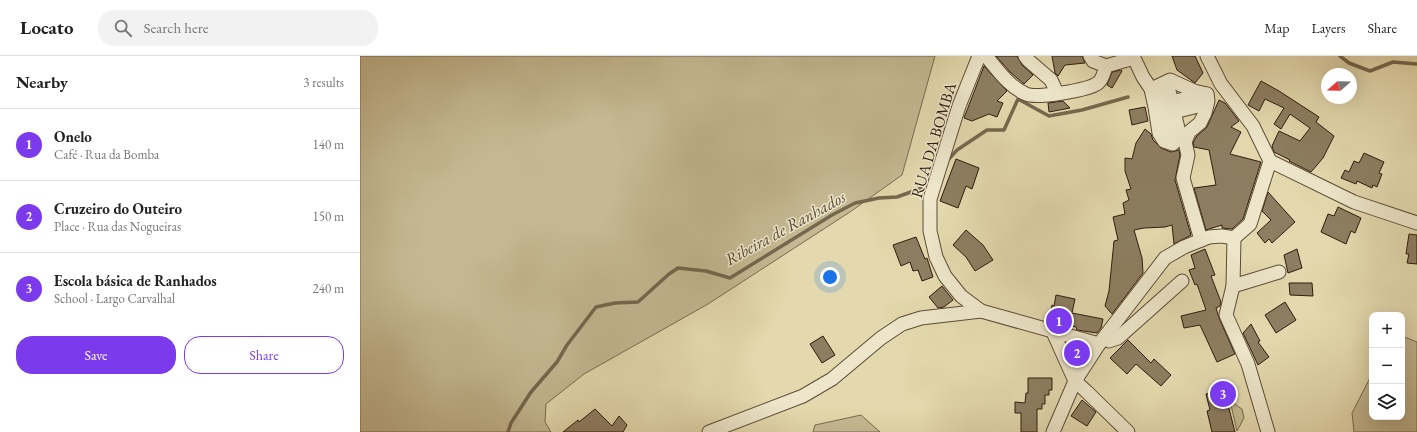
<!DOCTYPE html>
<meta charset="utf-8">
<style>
body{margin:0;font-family:"EB Garamond",serif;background:#f2f2f2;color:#222}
.controls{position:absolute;right:12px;bottom:12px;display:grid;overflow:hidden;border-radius:8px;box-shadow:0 4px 16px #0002}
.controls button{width:36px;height:36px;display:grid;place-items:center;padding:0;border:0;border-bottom:1px solid #e0e0e0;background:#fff;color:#222;font:20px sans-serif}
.compass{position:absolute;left:961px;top:12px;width:36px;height:36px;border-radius:50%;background:#fff;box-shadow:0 4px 16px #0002;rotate:250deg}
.you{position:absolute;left:470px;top:221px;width:14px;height:14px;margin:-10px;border:3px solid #fff;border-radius:50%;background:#1a73e8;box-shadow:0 0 0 6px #1a73e833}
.badge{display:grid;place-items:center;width:26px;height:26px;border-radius:50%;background:#7c3aed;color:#fff;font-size:13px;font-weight:700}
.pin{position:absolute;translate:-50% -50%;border:2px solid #fff;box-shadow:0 1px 4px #0006}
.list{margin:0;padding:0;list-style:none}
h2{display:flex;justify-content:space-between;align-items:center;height:52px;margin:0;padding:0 16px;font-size:17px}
h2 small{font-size:13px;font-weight:400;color:#767676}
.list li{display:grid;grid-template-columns:26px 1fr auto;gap:12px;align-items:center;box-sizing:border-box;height:72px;padding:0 16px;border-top:1px solid #e0e0e0}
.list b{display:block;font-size:15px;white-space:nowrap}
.list p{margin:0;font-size:13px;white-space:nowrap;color:#767676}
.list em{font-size:13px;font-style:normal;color:#767676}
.actions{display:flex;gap:8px;padding:12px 16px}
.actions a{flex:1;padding:9px 0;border:1px solid #7c3aed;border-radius:16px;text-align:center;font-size:14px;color:#7c3aed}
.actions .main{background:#7c3aed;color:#fff}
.icon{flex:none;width:22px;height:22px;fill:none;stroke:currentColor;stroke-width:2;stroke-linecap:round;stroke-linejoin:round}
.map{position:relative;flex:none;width:1057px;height:376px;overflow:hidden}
header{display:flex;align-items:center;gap:24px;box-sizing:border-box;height:56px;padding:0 20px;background:#fff;border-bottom:1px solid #e0e0e0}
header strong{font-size:19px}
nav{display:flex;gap:22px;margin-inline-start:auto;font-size:14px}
.search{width:280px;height:36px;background:#f2f2f2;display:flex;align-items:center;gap:10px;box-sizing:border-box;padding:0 14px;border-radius:16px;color:#767676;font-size:15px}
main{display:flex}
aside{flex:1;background:#fff}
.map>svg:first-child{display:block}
.green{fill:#c5b993;stroke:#7a6a50}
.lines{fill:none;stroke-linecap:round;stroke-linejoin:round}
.stream{stroke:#76674e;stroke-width:3.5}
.building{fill:#8d7e61;stroke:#2e1c0e}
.minor-casing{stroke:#5c4b36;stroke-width:15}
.minor{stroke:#ede6ca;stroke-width:13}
.labels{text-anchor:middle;stroke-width:3;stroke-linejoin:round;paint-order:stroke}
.street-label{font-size:16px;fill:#2e1c0e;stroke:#ede6ca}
.water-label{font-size:17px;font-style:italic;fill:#584833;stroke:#ede6ca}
</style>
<header>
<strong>Locato</strong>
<div class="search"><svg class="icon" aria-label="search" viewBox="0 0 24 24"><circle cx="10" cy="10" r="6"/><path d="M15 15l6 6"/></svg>Search here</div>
<nav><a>Map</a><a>Layers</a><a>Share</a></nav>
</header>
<main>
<aside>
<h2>Nearby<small>3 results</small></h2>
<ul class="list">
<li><span class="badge">1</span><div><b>Onelo</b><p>Café · Rua da Bomba</p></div><em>140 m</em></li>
<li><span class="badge">2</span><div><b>Cruzeiro do Outeiro</b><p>Place · Rua das Nogueiras</p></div><em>150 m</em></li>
<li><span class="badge">3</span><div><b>Escola básica de Ranhados</b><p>School · Largo Carvalhal</p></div><em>240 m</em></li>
</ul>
<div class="actions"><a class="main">Save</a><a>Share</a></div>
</aside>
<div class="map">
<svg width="1057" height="376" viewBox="0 0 1057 376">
<rect width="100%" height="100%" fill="#e4d9ae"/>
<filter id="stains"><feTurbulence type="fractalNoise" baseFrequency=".005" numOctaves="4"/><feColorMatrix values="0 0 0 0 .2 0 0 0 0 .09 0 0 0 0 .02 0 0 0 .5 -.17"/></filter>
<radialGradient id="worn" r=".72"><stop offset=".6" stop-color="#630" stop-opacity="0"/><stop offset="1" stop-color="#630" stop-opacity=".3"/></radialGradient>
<g class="green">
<polygon points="0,0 575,0 542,119 490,156 348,248 224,318 186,348 185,366 191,376 0,376"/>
<polygon points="1042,280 1057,286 1057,376 994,376 992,357 1012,318 1012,361 1042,361"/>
<polygon points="870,345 882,353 884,362 877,375"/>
<polygon points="501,359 520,376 453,376 455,369"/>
</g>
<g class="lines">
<g class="stream">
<polyline points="980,0 989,7 1010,15 1033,6 1057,8"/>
<polyline points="587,105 597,94 627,74 644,74 658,43 689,60 722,54 768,41"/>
<polyline points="148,376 151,367 171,336 197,306 207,289 236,251 255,247 278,246 309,218 318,212 346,215 370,222 472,159 495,147 519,142 537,141 562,132 572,122"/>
</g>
</g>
<g class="building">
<polygon points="636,0 657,0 662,9 673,19 664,28 650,16"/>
<polygon points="692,0 722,0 725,7 705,9 698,20 695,17"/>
<polygon points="812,0 835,0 843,17 835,27 817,14"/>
<polygon points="624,10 647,35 637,45 643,47 637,61 629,58 612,65 604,62"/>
<polygon points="761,14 762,15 752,32 747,29 752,16"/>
<polygon points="901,25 919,35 959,61 956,66 974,80 963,102 951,116 929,105 930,104 914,96 912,90 919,75 940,85 950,72 930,58 921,73 914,68 924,52 905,43 899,55 888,49"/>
<polygon points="859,44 865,47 879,65 871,71 881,76 870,98 901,106 883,163 872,173 862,172 862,169 846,174 834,132 856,129 849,94 834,91 833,87 836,81 847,71"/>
<polygon points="703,45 710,52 689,56 688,47"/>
<polygon points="785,51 788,65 772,69 769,54"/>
<polygon points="785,73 791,78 793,84 801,92 811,96 819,94 820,99 815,124 831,179 814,188 812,169 805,171 784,172 774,174 782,202 783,217 752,258 745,250 749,235 754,185 758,184 753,161 765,158 763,147 769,144 766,134 771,133 765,115 765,102 772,103 776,87"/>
<polygon points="1004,97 1024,106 1019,117 1022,118 1017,131 1013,129 1012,132 997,125 996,128 981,122 985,114 989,116 994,105 999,107"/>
<polygon points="596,103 619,112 612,133 606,130 598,152 580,145"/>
<polygon points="908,136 935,166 912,187 909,183 905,187 897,177 911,164 902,155"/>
<polygon points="978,151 1001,162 995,177 991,175 986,188 961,176 968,158 974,160"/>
<polygon points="606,174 623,189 633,204 615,215 606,201 593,189"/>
<polygon points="1049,178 1057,179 1057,208 1047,207 1049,198 1046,198"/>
<polygon points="556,181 565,203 567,202 573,221 562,225 558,214 553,215 550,206 541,210 533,189"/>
<polygon points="845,193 855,219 851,220 861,246 860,250 856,252 859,262 875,298 857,306 840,269 824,272 821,260 846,254 837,228 835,229 829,214 835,212 831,199"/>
<polygon points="937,193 942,212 928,217 924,199"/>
<polygon points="929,227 952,227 953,240 930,239"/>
<polygon points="582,230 593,244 584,251 578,252 569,241"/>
<polygon points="696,239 715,243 712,257 743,263 741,272 737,277 717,274 716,271 691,266 692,259 690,259 692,249 694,250"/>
<polygon points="925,246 936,264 916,277 905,259"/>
<polygon points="891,268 900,285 898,286 909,301 898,309 883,277"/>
<polygon points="463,280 475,299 462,307 450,288"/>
<polygon points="768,284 791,307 794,303 811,319 801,330 776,308 767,318 750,302"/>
<polygon points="668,322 692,322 692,334 689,334 689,339 685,339 685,348 682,348 682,353 677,353 677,376 661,376 661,357 655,357 655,346 665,347 666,337 668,337"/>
<polygon points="864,333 875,376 852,376 847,355 850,354 846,338"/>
<polygon points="722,344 736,356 727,370 711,360"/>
<polygon points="235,353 252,370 259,360 267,369 263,376 203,376 218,364 219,366"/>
</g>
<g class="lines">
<g class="minor-casing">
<g id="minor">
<polyline points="619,0 599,50 570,143 570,175 576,201 585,220 601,240 621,255 739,288"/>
<path d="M626 0C637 13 649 31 666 38 676 43 729 34 738 27 743 23 744 16 746 10"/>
<polyline points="665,0 668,4 691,24 697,37"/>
<polyline points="730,0 733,5 746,10 774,2"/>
<polyline points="773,0 783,21 791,33 795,51 799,77 804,85 813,88"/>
<polyline points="791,33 810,24 834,35 847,38"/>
<polygon points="809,35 812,46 835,40 838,50 814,56 820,80 822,80 822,83 811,86 809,78 811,78 801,37"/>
<polyline points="825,86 828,99 823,122 841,184"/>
<polyline points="825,86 829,76 840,67 845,57 848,45 847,38"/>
<polyline points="910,105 994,146 1057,167"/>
<polyline points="874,182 873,230 866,259 888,308 908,376"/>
<polyline points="873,230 919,216"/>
<polyline points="693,276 715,325 727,336 768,376"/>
<polyline points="744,282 749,285 758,282 822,225"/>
<polyline points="349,376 443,340 472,323 521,282 542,268 561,262 621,255"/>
<polyline points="693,376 715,325 739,288 805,202 824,191 849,181 862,180 874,182 890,168 910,105 893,70 861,28 847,0"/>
</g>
</g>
<use href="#minor" class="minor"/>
</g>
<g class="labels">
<g class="street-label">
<text transform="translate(573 84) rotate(-73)" y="6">RUA DA BOMBA</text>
</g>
<g class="water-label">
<text transform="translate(425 172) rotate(-29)" y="6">Ribeira de Ranhados</text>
</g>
</g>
<rect width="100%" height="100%" filter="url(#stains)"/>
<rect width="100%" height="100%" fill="url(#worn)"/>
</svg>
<div class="controls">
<button>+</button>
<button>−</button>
<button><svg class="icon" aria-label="layers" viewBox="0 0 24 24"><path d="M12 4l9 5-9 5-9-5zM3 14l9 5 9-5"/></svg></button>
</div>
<svg class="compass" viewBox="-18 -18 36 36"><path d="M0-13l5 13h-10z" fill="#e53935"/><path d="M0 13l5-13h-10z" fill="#767676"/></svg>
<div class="you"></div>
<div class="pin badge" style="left:699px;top:265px">1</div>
<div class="pin badge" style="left:717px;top:297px">2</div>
<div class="pin badge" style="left:863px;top:338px">3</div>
</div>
</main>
